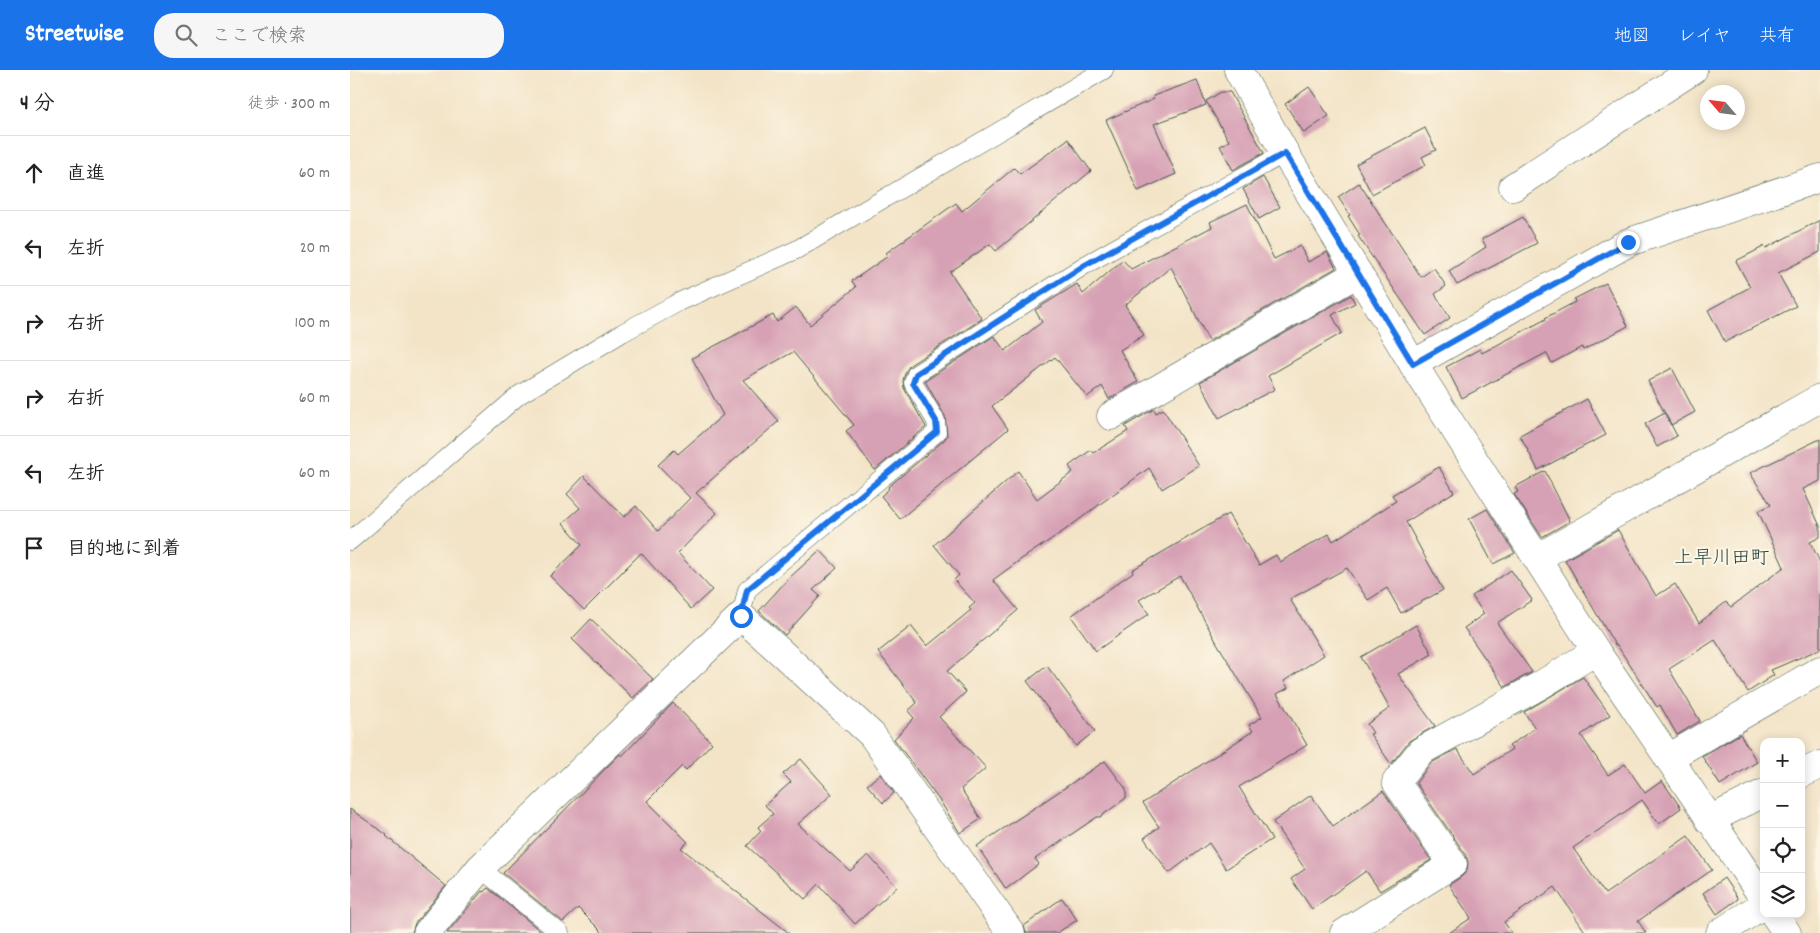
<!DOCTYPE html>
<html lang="ja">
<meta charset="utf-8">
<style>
body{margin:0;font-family:Dekko,"Klee One",sans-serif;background:#f6f6f6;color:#222}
.controls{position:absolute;right:15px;bottom:15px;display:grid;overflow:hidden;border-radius:10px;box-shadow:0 2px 12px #0003}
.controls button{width:45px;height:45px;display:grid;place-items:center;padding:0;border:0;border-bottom:1px solid #e0e0e0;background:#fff;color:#222;font:25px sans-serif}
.compass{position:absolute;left:1350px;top:15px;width:45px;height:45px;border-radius:50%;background:#fff;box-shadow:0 2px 12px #0003;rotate:298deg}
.stop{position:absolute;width:15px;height:15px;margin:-11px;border:4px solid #1a73e8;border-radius:50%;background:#fff}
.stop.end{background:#1a73e8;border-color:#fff;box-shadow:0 1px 5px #0008}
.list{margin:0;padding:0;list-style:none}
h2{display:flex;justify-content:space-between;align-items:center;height:65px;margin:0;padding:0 20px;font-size:21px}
h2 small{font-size:16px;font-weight:400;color:#767676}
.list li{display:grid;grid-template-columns:32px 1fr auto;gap:15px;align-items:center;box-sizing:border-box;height:75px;padding:0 20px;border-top:1px solid #e0e0e0}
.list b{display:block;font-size:19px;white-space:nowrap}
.list em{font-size:16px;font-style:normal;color:#767676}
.icon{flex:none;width:28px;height:28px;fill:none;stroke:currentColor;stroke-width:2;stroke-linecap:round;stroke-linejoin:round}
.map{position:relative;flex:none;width:1470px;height:863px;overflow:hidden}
header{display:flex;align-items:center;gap:30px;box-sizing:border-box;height:70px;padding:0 25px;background:#1a73e8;color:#fff}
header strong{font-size:24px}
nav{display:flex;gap:28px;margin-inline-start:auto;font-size:18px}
.search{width:350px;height:45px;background:#f6f6f6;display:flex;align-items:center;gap:12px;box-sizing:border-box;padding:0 18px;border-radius:20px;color:#767676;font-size:19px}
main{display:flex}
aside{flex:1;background:#fff}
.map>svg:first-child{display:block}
.building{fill:#d7a1b5}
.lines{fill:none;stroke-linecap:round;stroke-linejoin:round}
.service-casing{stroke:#3f564a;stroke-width:19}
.minor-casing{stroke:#3f564a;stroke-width:29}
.tertiary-casing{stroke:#3f564a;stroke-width:29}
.service{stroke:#fff;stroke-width:18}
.minor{stroke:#fff;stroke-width:28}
.tertiary{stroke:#fff;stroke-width:28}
.route{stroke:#1a73e8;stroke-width:6}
.labels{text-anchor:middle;stroke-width:4.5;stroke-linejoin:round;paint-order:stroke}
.quarter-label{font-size:19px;fill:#1f3d34;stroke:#fcf5e5}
</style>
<header>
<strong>Streetwise</strong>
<div class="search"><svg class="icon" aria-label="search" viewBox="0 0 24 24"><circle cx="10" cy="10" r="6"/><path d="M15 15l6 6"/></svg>ここで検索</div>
<nav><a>地図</a><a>レイヤ</a><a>共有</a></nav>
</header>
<main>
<aside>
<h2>4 分<small>徒歩 · 300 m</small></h2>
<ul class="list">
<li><svg class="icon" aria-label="ahead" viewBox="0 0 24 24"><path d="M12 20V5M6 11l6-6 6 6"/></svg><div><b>直進</b></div><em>60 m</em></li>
<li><svg class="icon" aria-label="left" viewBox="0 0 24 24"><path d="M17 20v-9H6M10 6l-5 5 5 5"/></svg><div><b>左折</b></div><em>20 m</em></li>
<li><svg class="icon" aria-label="right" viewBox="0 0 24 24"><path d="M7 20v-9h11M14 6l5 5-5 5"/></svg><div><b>右折</b></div><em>100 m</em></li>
<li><svg class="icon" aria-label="right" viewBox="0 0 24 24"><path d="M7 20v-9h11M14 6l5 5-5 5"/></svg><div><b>右折</b></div><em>60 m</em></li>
<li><svg class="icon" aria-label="left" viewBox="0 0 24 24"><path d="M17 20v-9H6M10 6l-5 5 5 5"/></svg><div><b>左折</b></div><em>60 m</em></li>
<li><svg class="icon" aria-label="arrive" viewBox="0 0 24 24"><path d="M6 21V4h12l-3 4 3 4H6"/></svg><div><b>目的地に到着</b></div></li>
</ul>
</aside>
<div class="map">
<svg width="1470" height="863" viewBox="0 0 1470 863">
<rect width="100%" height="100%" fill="#fcf5e5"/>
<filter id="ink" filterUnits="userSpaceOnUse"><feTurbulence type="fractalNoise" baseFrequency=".02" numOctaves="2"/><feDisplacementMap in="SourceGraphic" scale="10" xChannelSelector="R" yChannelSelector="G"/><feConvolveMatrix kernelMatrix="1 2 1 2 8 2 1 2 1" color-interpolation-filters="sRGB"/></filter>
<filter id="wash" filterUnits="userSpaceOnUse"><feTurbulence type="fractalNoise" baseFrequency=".0096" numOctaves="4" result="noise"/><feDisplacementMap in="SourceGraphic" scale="20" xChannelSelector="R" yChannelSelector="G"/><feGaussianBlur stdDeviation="1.12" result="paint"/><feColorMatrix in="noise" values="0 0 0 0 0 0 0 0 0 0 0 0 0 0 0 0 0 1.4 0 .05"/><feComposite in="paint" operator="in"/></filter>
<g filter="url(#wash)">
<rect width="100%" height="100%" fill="#f3e4c7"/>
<g id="blocks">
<g class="building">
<polygon points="847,10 856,35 804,54 826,104 788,121 756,50 804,29 803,26"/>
<polygon points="959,17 979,46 954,63 935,34"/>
<polygon points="871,22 880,22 914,83 883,100 870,76 879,71 856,31"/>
<polygon points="1075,58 1086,80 1072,87 1076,95 1022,124 1006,94"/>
<polygon points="718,69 741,101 646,181 640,174 600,202 632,249 560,295 556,301 553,310 554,318 576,357 525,400 496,361 504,355 443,282 393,310 429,351 346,423 367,443 328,483 362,520 341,539 291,483 234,540 200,506 232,475 213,453 230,438 217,424 234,406 274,447 286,436 308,461 340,428 308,395 324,380 328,384 373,345 342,288 423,245 427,252 446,237 460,255 506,217 502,211 538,186 536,183 606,133 612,141 664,98 670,104"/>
<polygon points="913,107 930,137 909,149 893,119"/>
<polygon points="1009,113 1071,207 1084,198 1096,216 1085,224 1100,248 1075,265 1008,166 1010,165 998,146 1000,145 988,127"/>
<polygon points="897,134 924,189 950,176 958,192 977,182 986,198 859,271 821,197 775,235 794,265 770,280 788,312 759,329 752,316 737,327 705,287 642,336 658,359 550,449 531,426 539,419 538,417 594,370 597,366 595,346 575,311 644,266 655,281 692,252 685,240 727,214 733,224 773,190 781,199 862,157 860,152"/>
<polygon points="1173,147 1187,173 1107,215 1099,201 1136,177 1132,169"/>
<polygon points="1470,150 1470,182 1428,203 1446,236 1375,272 1358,240 1400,217 1386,191 1415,176 1416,178"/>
<polygon points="1256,213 1278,256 1233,280 1232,277 1202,293 1196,283 1112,328 1096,297 1130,279 1132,283 1196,249 1195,248 1225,232 1224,229"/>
<polygon points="1001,225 1005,233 982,245 992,263 918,306 925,319 869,348 850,312"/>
<polygon points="1322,298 1345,342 1321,355 1298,311"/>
<polygon points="1237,329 1256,365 1188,400 1170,365"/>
<polygon points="804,339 806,343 813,339 849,396 812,419 799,398 715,460 670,490 643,510 668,540 597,601 616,622 589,647 636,698 611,719 631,749 610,763 592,734 544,669 564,648 558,641 567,633 528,582 561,556 577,576 621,540 619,538 625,533 604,510 609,505 584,475 668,401 687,429 723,402 719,396 741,380 743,383 778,361 775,356"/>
<polygon points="1315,343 1327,366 1307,377 1295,354"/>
<polygon points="1470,369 1470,411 1453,419 1470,456 1470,467 1460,472 1470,492 1470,579 1421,600 1424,605 1398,622 1365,570 1319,599 1350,651 1327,665 1310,635 1307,637 1267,575 1265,575 1215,490 1268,460 1306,526 1325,514 1349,553 1376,532 1381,537 1434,497 1408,441 1421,435 1400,403"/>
<polygon points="1089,397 1104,422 1056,452 1093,520 1051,543 1037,518 1018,530 997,498 940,529 974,585 934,611 938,618 927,624 957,675 889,717 922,769 876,799 859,773 819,803 794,768 809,757 793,733 903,661 899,655 912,647 867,573 830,506 789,530 799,544 746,581 721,546 783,502 782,500 878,444 909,495 926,485 930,492 979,464 983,471 1046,431 1042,425"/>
<polygon points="1195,401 1220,451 1192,467 1164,424 1168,422 1165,417"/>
<polygon points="1137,439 1165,483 1143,494 1119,449"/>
<polygon points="470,480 487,498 463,520 470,526 435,565 409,541 438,509"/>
<polygon points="1161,500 1182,530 1147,553 1182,602 1155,617 1114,558 1134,544 1122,526"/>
<polygon points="241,549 303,609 283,628 222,569"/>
<polygon points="1066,555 1082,584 1048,604 1085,656 1059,671 1041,694 1020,664 1023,663 1017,654 1040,638 1011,587"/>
<polygon points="697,596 745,661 726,676 677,611"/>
<polygon points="1233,607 1260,645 1231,665 1258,705 1275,694 1295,723 1312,711 1331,738 1309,754 1292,730 1223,778 1255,824 1338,766 1362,800 1288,851 1296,863 1236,863 1205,817 1154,852 1162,863 1099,863 1121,848 1099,815 1111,807 1117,801 1118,792 1116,785 1066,713 1081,693 1107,679 1124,704 1162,679 1159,676 1185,658 1174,642"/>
<polygon points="323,633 362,673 336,700 332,696 297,731 338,772 331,778 439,863 253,863 228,838 213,852 153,803 255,699 270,684 272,686"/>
<polygon points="1390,664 1407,692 1370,715 1352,686"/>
<polygon points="451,689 482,724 448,754 500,801 518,785 547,817 505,854 469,814 455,829 397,776 411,761 408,757 423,744 415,735 441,712 433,704"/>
<polygon points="755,691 776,719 776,728 750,747 747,747 685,789 689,794 656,819 627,776"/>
<polygon points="530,704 544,723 533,733 517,715"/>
<polygon points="1033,721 1081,790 1030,821 1016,801 962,839 941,809 955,799 923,752 961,725 983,756"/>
<polygon points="0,739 37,765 36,766 96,816 65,853 62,863 0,863"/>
<polygon points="1374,808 1388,829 1367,844 1353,823"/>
<polygon points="138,818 193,863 97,863 132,821 133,822"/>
<polygon points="712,828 727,850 707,863 676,863 674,856"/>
</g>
</g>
</g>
<g filter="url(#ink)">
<use href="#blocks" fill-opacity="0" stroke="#3f564a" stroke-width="1"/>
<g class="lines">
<g class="service-casing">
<g id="service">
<polyline points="0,471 169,325 272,263 329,232 446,180 754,0"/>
<polyline points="391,546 397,520 587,362 586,351 563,313 566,304 735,195 935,83"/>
<polyline points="130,798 210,863"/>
</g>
</g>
<g class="minor-casing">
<g id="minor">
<polyline points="888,0 935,83"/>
<polyline points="1163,117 1343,0"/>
<polyline points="1063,294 1279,172 1470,108"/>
<polyline points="761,346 1008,203"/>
<polyline points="1187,488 1470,328"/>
<polyline points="1318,688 1470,600"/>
<polyline points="1451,704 1470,695"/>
<polyline points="1359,750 1414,723"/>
<polyline points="77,863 130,798 391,546 522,665 661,863"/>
<polyline points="994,863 1103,794 1046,712 1071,681 1189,616 1246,581"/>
<polyline points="1370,863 1414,834"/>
</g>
</g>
<g class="tertiary-casing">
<g id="tertiary">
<polyline points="935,83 1063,294 1246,581 1414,829"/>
<polyline points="1424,844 1437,863"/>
</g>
</g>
<use href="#service" class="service"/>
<use href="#minor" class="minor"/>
<use href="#tertiary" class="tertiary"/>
</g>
</g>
<g class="lines" filter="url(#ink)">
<polyline class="route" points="391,546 397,520 587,362 586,351 563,313 566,304 735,195 935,83 1063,294 1278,172"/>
</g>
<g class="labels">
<g class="quarter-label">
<text x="1372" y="493">上早川田町</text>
</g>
</g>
</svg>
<div class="controls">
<button>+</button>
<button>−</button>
<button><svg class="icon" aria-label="locate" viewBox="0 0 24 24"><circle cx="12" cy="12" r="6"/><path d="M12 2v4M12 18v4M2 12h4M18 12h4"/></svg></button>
<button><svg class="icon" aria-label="layers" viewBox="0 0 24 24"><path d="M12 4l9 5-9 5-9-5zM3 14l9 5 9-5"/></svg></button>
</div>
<svg class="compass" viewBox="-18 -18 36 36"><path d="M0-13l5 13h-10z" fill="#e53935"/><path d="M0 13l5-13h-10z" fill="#767676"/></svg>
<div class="stop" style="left:391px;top:546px"></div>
<div class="stop end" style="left:1278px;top:172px"></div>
</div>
</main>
